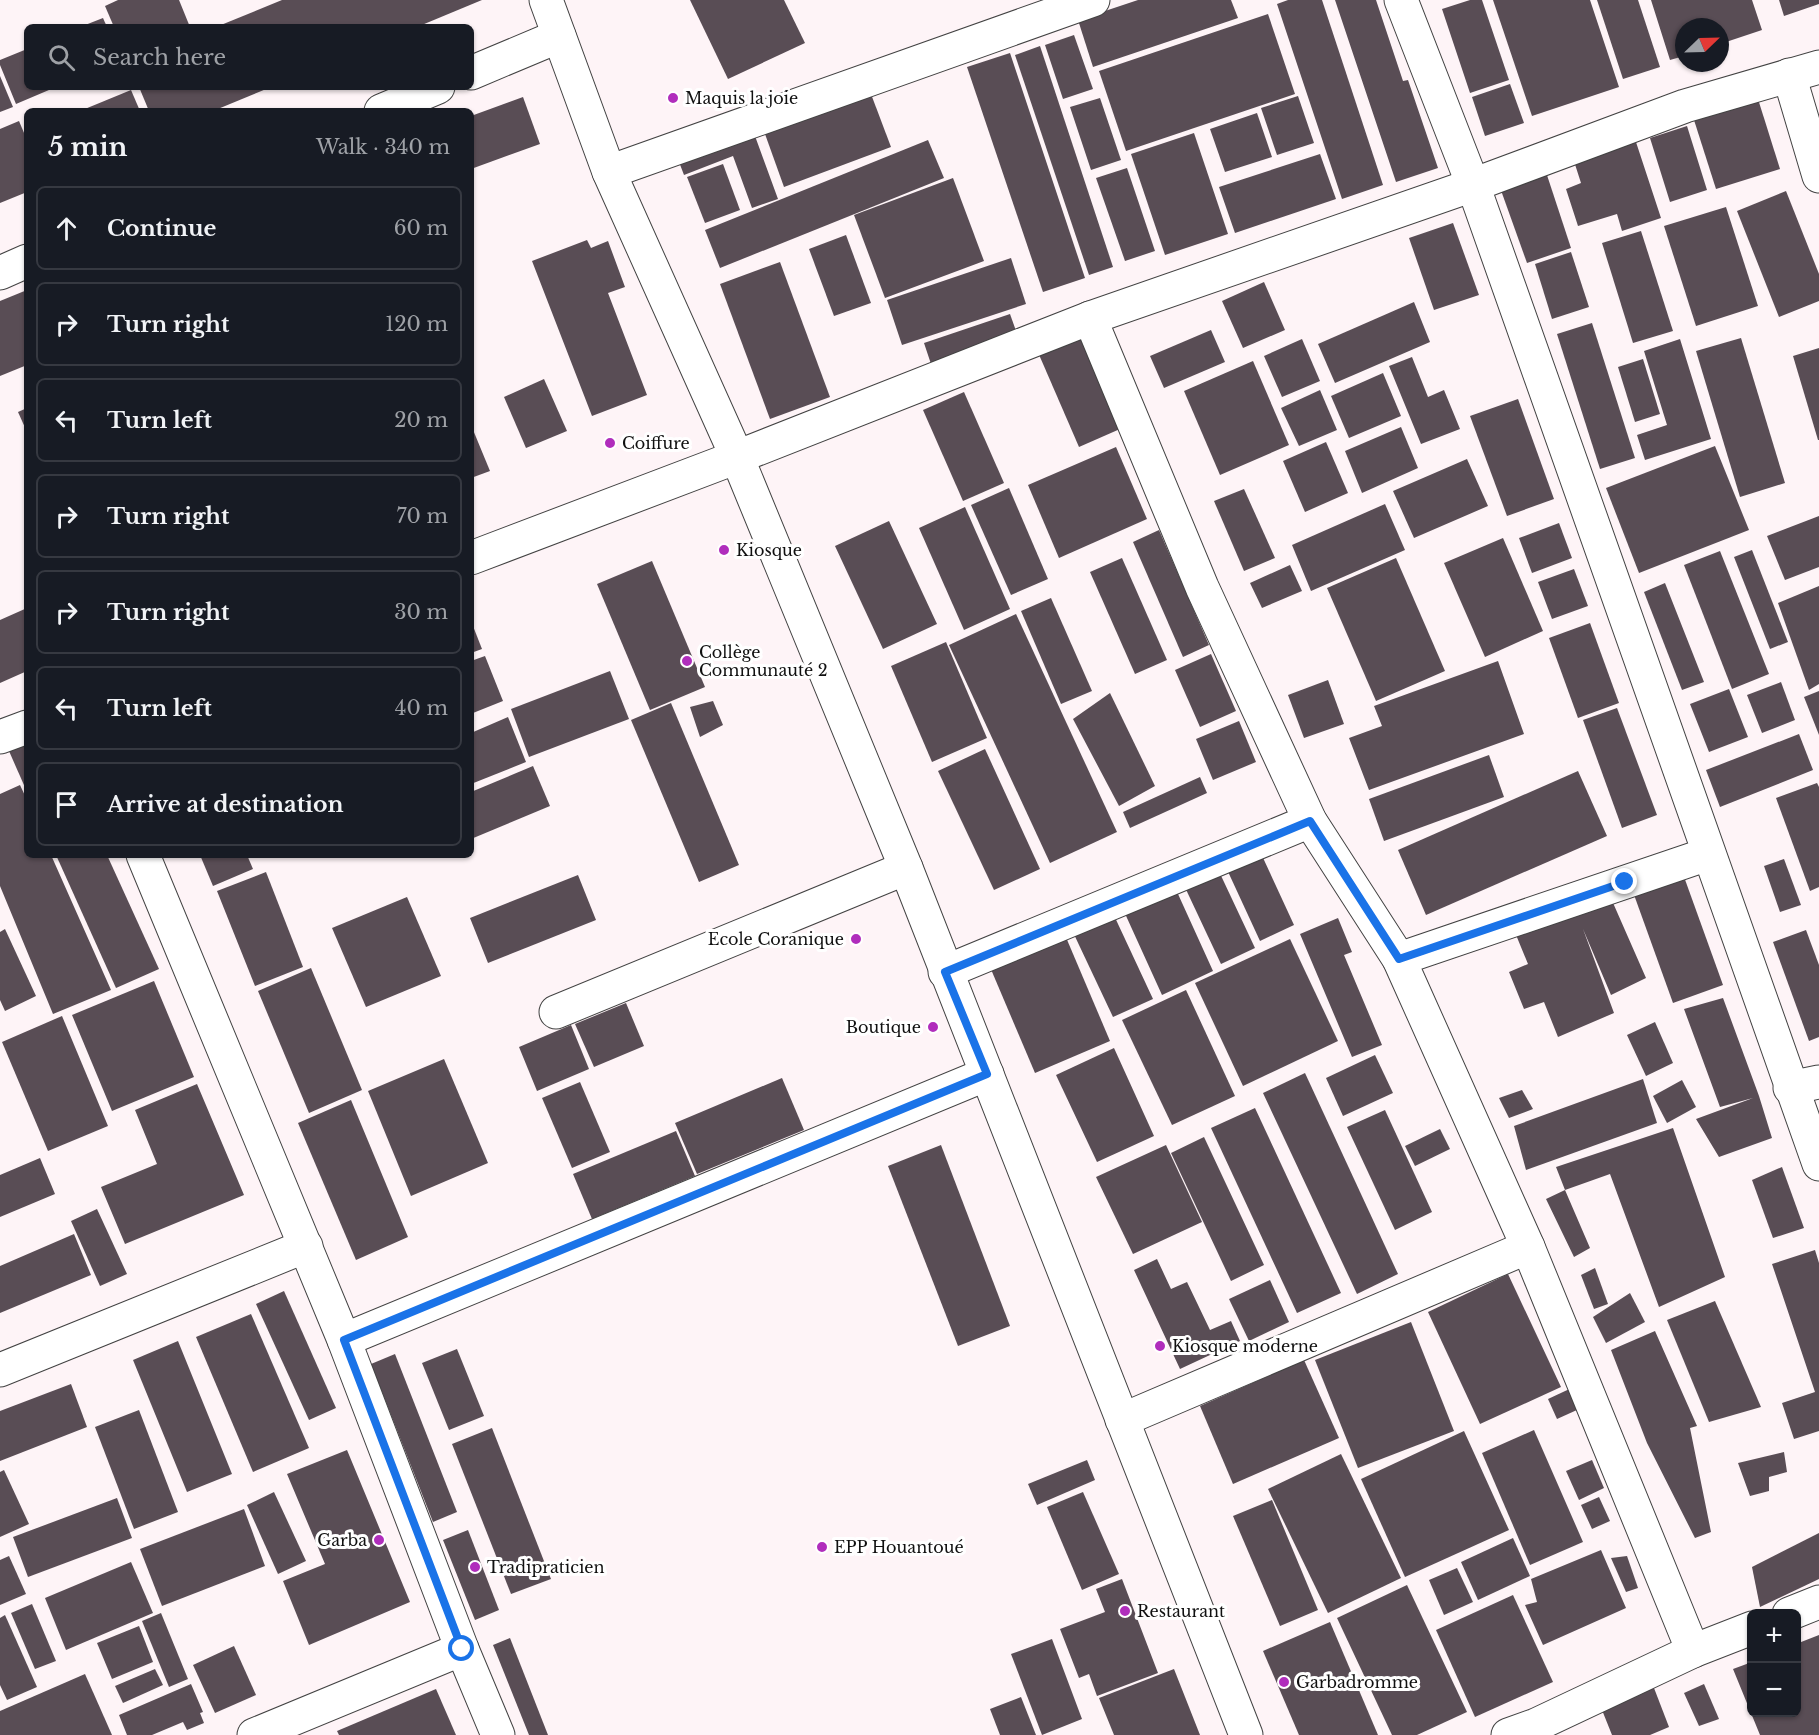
<!DOCTYPE html>
<meta charset="utf-8">
<style>
body{margin:0;font-family:"Libre Baskerville",serif;background:#20242c;color:#f1f3f6}
.controls{position:absolute;right:18px;bottom:18px;display:grid;overflow:hidden;border-radius:9px;box-shadow:0 2px 4px #0004}
.controls button{width:54px;height:54px;display:grid;place-items:center;padding:0;border:0;border-bottom:2px solid #363941;background:#171b24;color:#f1f3f6;font:30px sans-serif}
.compass{position:absolute;left:1675px;top:18px;width:54px;height:54px;border-radius:50%;background:#171b24;box-shadow:0 2px 4px #0004;rotate:67deg}
.stop{position:absolute;width:18px;height:18px;margin:-14px;border:4px solid #1a73e8;border-radius:50%;background:#fff}
.stop.end{background:#1a73e8;border-color:#fff;box-shadow:0 2px 6px #0008}
.list{margin:0;padding:0;list-style:none}
h2{display:flex;justify-content:space-between;align-items:center;height:78px;margin:0;padding:0 24px;font-size:26px}
h2 small{font-size:20px;font-weight:400;color:#9ea1a6}
.list li{display:grid;grid-template-columns:39px 1fr auto;gap:18px;align-items:center;box-sizing:border-box;height:84px;margin:0 12px 12px;padding:0 12px;border:2px solid #363941;border-radius:9px}
.list b{display:block;font-size:22px;white-space:nowrap}
.list em{font-size:20px;font-style:normal;color:#9ea1a6}
.icon{flex:none;width:33px;height:33px;fill:none;stroke:currentColor;stroke-width:2;stroke-linecap:round;stroke-linejoin:round}
.map{position:relative;flex:none;width:1819px;height:1735px;overflow:hidden}
.search{position:absolute;background:#171b24;box-shadow:0 2px 4px #0004;left:24px;top:24px;width:450px;height:66px;display:flex;align-items:center;gap:15px;box-sizing:border-box;padding:0 21px;border-radius:9px;color:#9ea1a6;font-size:22px}
.panel{position:absolute;background:#171b24;box-shadow:0 2px 4px #0004;left:24px;top:108px;width:450px;height:750px;border-radius:9px}
.map>svg:first-child{display:block}
.building{fill:#594d55}
.lines{fill:none;stroke-linecap:round;stroke-linejoin:round}
.minor-casing{stroke:#434343;stroke-width:35}
.tertiary-casing{stroke:#434343;stroke-width:35}
.minor{stroke:#fff;stroke-width:33}
.tertiary{stroke:#fff;stroke-width:33}
.route{stroke:#1a73e8;stroke-width:8}
.poi-dot{fill:#b02dbc;stroke:#fff;stroke-width:2}
.labels{text-anchor:middle;stroke-width:6;stroke-linejoin:round;paint-order:stroke}
.poi-label{font-size:16px;fill:#101010;stroke:#fff;text-anchor:start}
</style>
<div class="map">
<svg width="1819" height="1735" viewBox="0 0 1819 1735">
<rect width="100%" height="100%" fill="#fef4f7"/>
<g class="building">
<polygon points="118,0 179,0 190,27 114,27 105,6"/>
<polygon points="282,0 482,0 417,27 216,27"/>
<polygon points="690,0 784,0 805,43 728,79"/>
<polygon points="1138,0 1231,0 1238,18 1093,67 1078,20"/>
<polygon points="1288,0 1322,0 1383,185 1342,199 1277,4"/>
<polygon points="1335,0 1376,0 1403,81 1408,80 1438,168 1396,182"/>
<polygon points="1470,0 1482,0 1509,80 1470,93 1442,9"/>
<polygon points="1493,0 1590,0 1619,87 1532,116"/>
<polygon points="1597,0 1638,0 1660,67 1623,79"/>
<polygon points="1651,0 1752,0 1762,30 1720,44 1720,27 1684,27 1684,56 1670,60"/>
<polygon points="1779,0 1819,0 1819,4 1784,16"/>
<polygon points="1268,14 1295,94 1126,151 1099,71"/>
<polygon points="103,18 107,27 80,27"/>
<polygon points="1074,35 1093,89 1063,99 1045,45"/>
<polygon points="1040,46 1113,267 1089,275 1015,55"/>
<polygon points="27,49 27,87 56,87 16,104 0,65 0,60"/>
<polygon points="1010,53 1085,278 1043,292 967,67"/>
<polygon points="0,76 13,107 0,112"/>
<polygon points="1510,84 1524,123 1485,136 1472,97"/>
<polygon points="139,87 271,87 213,111 149,111"/>
<polygon points="131,90 140,111 80,111"/>
<polygon points="871,94 891,147 784,187 765,134"/>
<polygon points="1298,96 1314,143 1277,155 1261,108"/>
<polygon points="523,97 540,144 471,169 471,116"/>
<polygon points="1100,98 1121,160 1091,170 1070,107"/>
<polygon points="1758,99 1780,169 1716,189 1694,120"/>
<polygon points="1257,113 1272,157 1225,172 1210,129"/>
<polygon points="19,121 27,140 27,192 0,203 0,129"/>
<polygon points="751,125 778,199 752,208 733,156 684,175 676,154"/>
<polygon points="1687,126 1707,190 1670,202 1650,138"/>
<polygon points="1194,133 1228,234 1165,255 1131,154"/>
<polygon points="1634,136 1661,218 1622,231 1617,214 1578,226 1566,189 1581,183 1572,155"/>
<polygon points="928,140 944,178 720,268 705,230"/>
<polygon points="1320,154 1336,199 1235,233 1219,187"/>
<polygon points="723,164 740,210 705,223 687,177"/>
<polygon points="1544,166 1571,248 1527,263 1498,182"/>
<polygon points="1127,168 1155,251 1125,261 1096,178"/>
<polygon points="953,178 984,261 885,298 854,215"/>
<polygon points="1786,191 1819,274 1819,301 1779,317 1737,211"/>
<polygon points="1726,207 1758,306 1696,326 1664,226"/>
<polygon points="1453,223 1479,295 1434,310 1409,238"/>
<polygon points="1641,231 1673,331 1633,343 1602,243"/>
<polygon points="846,235 871,303 834,316 809,249"/>
<polygon points="587,240 591,248 608,241 625,287 608,293 647,395 592,416 532,261"/>
<polygon points="1571,252 1589,307 1552,319 1535,264"/>
<polygon points="1011,258 1026,304 902,345 887,300"/>
<polygon points="780,262 830,397 770,419 720,284"/>
<polygon points="1264,282 1285,330 1243,348 1222,301"/>
<polygon points="27,290 27,365 0,376 0,301"/>
<polygon points="1414,302 1430,342 1335,383 1318,344"/>
<polygon points="1010,314 1020,342 933,370 924,343"/>
<polygon points="1592,323 1635,458 1600,469 1557,334"/>
<polygon points="1211,330 1225,362 1164,388 1150,356"/>
<polygon points="1078,332 1120,429 1079,447 1037,350"/>
<polygon points="1741,338 1785,483 1740,497 1696,351"/>
<polygon points="1302,339 1320,381 1282,397 1264,356"/>
<polygon points="1680,339 1711,439 1645,460 1637,435 1667,425 1644,351"/>
<polygon points="1819,348 1819,440 1818,440 1793,356"/>
<polygon points="1412,357 1428,397 1444,390 1460,429 1421,444 1389,366"/>
<polygon points="1643,359 1660,414 1635,422 1618,367"/>
<polygon points="1253,361 1289,445 1220,475 1184,391"/>
<polygon points="1383,373 1401,416 1349,438 1331,396"/>
<polygon points="544,379 567,431 526,448 504,397"/>
<polygon points="1320,390 1337,430 1299,446 1281,408"/>
<polygon points="964,392 1004,483 963,501 923,410"/>
<polygon points="1518,399 1554,499 1507,516 1470,416"/>
<polygon points="27,408 27,432 18,412"/>
<polygon points="471,425 490,471 471,478"/>
<polygon points="1401,427 1418,468 1362,493 1345,451"/>
<polygon points="1326,442 1348,493 1305,512 1283,461"/>
<polygon points="1715,446 1749,530 1639,573 1606,488"/>
<polygon points="1116,447 1147,519 1059,558 1028,485"/>
<polygon points="1467,459 1488,506 1414,538 1393,491"/>
<polygon points="1009,488 1048,579 1011,595 971,505"/>
<polygon points="1244,489 1275,558 1244,571 1214,501"/>
<polygon points="1385,504 1405,550 1311,591 1292,545"/>
<polygon points="965,507 1010,609 964,630 919,528"/>
<polygon points="1819,516 1819,567 1785,580 1767,536"/>
<polygon points="889,521 937,624 883,649 835,546"/>
<polygon points="1559,523 1572,558 1532,573 1519,538"/>
<polygon points="1159,530 1209,645 1183,657 1133,542"/>
<polygon points="1503,538 1543,631 1485,657 1444,563"/>
<polygon points="1752,550 1788,642 1770,649 1734,557"/>
<polygon points="1720,551 1769,674 1732,689 1684,565"/>
<polygon points="1122,558 1167,660 1135,674 1090,572"/>
<polygon points="1396,558 1445,671 1376,701 1327,588"/>
<polygon points="652,561 705,687 650,710 597,584"/>
<polygon points="1290,565 1302,591 1262,608 1250,583"/>
<polygon points="1574,569 1588,606 1552,619 1538,582"/>
<polygon points="1665,583 1704,682 1682,690 1644,592"/>
<polygon points="1819,586 1819,684 1809,690 1778,603"/>
<polygon points="1051,598 1092,691 1061,704 1021,611"/>
<polygon points="27,608 27,671 0,683 0,620"/>
<polygon points="1016,614 1117,832 1050,863 949,645"/>
<polygon points="471,621 482,649 471,653"/>
<polygon points="1590,623 1619,703 1578,718 1549,638"/>
<polygon points="946,642 987,738 932,762 891,666"/>
<polygon points="1211,654 1236,711 1200,727 1175,670"/>
<polygon points="485,656 503,701 473,713 471,707 471,661"/>
<polygon points="1498,661 1524,734 1369,790 1349,738 1382,726 1374,706"/>
<polygon points="610,671 629,719 529,757 511,709"/>
<polygon points="1328,680 1344,724 1304,738 1288,695"/>
<polygon points="1781,682 1795,720 1762,733 1747,695"/>
<polygon points="1729,689 1748,737 1709,752 1690,704"/>
<polygon points="1819,691 1819,735 1804,697"/>
<polygon points="1110,693 1155,786 1119,806 1073,719"/>
<polygon points="713,701 723,725 700,737 690,707"/>
<polygon points="671,703 739,865 699,882 631,720"/>
<polygon points="1617,708 1657,815 1622,828 1583,720"/>
<polygon points="508,717 526,762 471,784 471,733"/>
<polygon points="1239,721 1256,762 1213,780 1196,739"/>
<polygon points="1799,734 1813,770 1720,807 1706,770"/>
<polygon points="27,743 27,792 9,751"/>
<polygon points="985,749 1040,869 994,890 938,771"/>
<polygon points="1489,755 1504,797 1384,841 1369,799"/>
<polygon points="533,766 550,806 471,839 471,792"/>
<polygon points="1578,771 1607,836 1426,915 1398,850"/>
<polygon points="1200,777 1207,793 1130,828 1123,812"/>
<polygon points="1817,783 1819,787 1819,887 1810,891 1776,798"/>
<polygon points="20,785 27,800 27,855 51,855 111,990 53,1014 0,886 0,794"/>
<polygon points="1258,847 1294,925 1260,941 1224,863"/>
<polygon points="56,855 107,855 159,969 116,988"/>
<polygon points="200,855 247,855 253,869 213,886"/>
<polygon points="1784,859 1801,905 1780,912 1764,866"/>
<polygon points="1216,865 1255,948 1221,964 1182,881"/>
<polygon points="266,872 303,967 255,986 217,891"/>
<polygon points="1683,874 1723,985 1673,1003 1633,892"/>
<polygon points="578,875 596,920 488,963 470,918"/>
<polygon points="1173,883 1213,971 1162,995 1122,907"/>
<polygon points="1610,896 1646,978 1611,995 1583,929 1614,1013 1558,1037 1544,1002 1524,1009 1509,972 1528,964 1514,930"/>
<polygon points="407,897 441,976 366,1007 332,928"/>
<polygon points="1111,909 1153,999 1113,1017 1071,928"/>
<polygon points="1338,918 1352,952 1344,955 1382,1045 1352,1057 1300,934"/>
<polygon points="5,929 36,996 5,1011 0,1000 0,932"/>
<polygon points="1806,930 1819,965 1819,1037 1809,1041 1773,942"/>
<polygon points="1065,935 1110,1041 1035,1073 990,967"/>
<polygon points="1290,939 1338,1041 1243,1086 1195,983"/>
<polygon points="311,968 362,1090 309,1113 258,991"/>
<polygon points="154,981 194,1077 112,1111 72,1015"/>
<polygon points="1186,990 1235,1096 1172,1125 1122,1020"/>
<polygon points="1723,998 1759,1096 1772,1138 1719,1157 1696,1119 1753,1098 1720,1107 1684,1009"/>
<polygon points="626,1003 644,1046 594,1067 575,1024"/>
<polygon points="62,1016 108,1126 48,1151 2,1042"/>
<polygon points="1655,1022 1673,1063 1646,1076 1627,1035"/>
<polygon points="571,1025 589,1069 537,1091 519,1047"/>
<polygon points="1114,1048 1154,1136 1097,1162 1056,1075"/>
<polygon points="1375,1055 1393,1093 1343,1116 1326,1078"/>
<polygon points="444,1059 488,1163 411,1196 368,1091"/>
<polygon points="1305,1073 1398,1274 1357,1294 1263,1093"/>
<polygon points="782,1078 804,1130 697,1174 675,1123"/>
<polygon points="1643,1079 1657,1123 1526,1170 1514,1126"/>
<polygon points="1682,1080 1696,1107 1667,1123 1653,1096"/>
<polygon points="580,1082 610,1152 572,1168 542,1098"/>
<polygon points="197,1084 244,1195 125,1244 101,1187 157,1164 135,1110"/>
<polygon points="1522,1090 1533,1109 1509,1118 1499,1098"/>
<polygon points="351,1100 408,1237 356,1260 298,1123"/>
<polygon points="1255,1108 1341,1293 1297,1313 1211,1128"/>
<polygon points="1385,1110 1432,1212 1395,1230 1347,1127"/>
<polygon points="1673,1128 1725,1277 1659,1307 1610,1174 1565,1190 1590,1248 1574,1257 1546,1199 1565,1190 1556,1167"/>
<polygon points="1440,1129 1450,1149 1415,1166 1405,1146"/>
<polygon points="676,1131 695,1176 592,1219 573,1174"/>
<polygon points="1204,1137 1264,1265 1231,1281 1171,1153"/>
<polygon points="941,1145 1010,1326 958,1346 888,1166"/>
<polygon points="1166,1145 1202,1222 1133,1254 1096,1177"/>
<polygon points="40,1158 55,1194 0,1217 0,1175"/>
<polygon points="1782,1167 1804,1228 1773,1238 1752,1180"/>
<polygon points="97,1209 127,1274 100,1286 71,1221"/>
<polygon points="74,1234 91,1275 0,1313 0,1266"/>
<polygon points="1815,1250 1819,1263 1819,1431 1794,1439 1782,1403 1815,1392 1772,1264"/>
<polygon points="1157,1259 1171,1289 1187,1282 1210,1330 1231,1321 1240,1341 1180,1369 1134,1270"/>
<polygon points="1595,1268 1608,1304 1594,1309 1581,1275"/>
<polygon points="1508,1274 1561,1387 1480,1424 1428,1312"/>
<polygon points="1270,1280 1289,1322 1249,1341 1229,1299"/>
<polygon points="284,1291 336,1408 309,1420 256,1304"/>
<polygon points="1630,1293 1645,1322 1606,1343 1593,1317"/>
<polygon points="1715,1301 1761,1407 1709,1422 1667,1320"/>
<polygon points="251,1314 309,1448 253,1472 196,1337"/>
<polygon points="1411,1322 1454,1431 1358,1468 1315,1360"/>
<polygon points="1655,1331 1697,1426 1690,1428 1711,1532 1695,1538 1647,1443 1611,1350"/>
<polygon points="178,1341 232,1474 187,1492 133,1360"/>
<polygon points="457,1349 484,1416 449,1430 422,1363"/>
<polygon points="395,1354 457,1512 433,1522 371,1364"/>
<polygon points="1304,1360 1339,1438 1233,1484 1200,1406"/>
<polygon points="71,1384 87,1427 0,1461 0,1411"/>
<polygon points="1578,1385 1588,1405 1557,1419 1548,1399"/>
<polygon points="139,1410 178,1512 134,1529 95,1427"/>
<polygon points="492,1428 551,1579 511,1594 452,1444"/>
<polygon points="1534,1430 1583,1542 1530,1565 1482,1453"/>
<polygon points="1464,1431 1509,1530 1405,1577 1361,1479"/>
<polygon points="347,1450 410,1602 309,1645 283,1581 325,1564 287,1474"/>
<polygon points="1784,1452 1787,1472 1769,1477 1769,1491 1750,1496 1738,1463"/>
<polygon points="1341,1454 1401,1578 1328,1613 1268,1489"/>
<polygon points="1087,1460 1095,1480 1037,1505 1028,1484"/>
<polygon points="1592,1460 1604,1488 1579,1500 1566,1471"/>
<polygon points="4,1470 29,1524 0,1537 0,1472"/>
<polygon points="274,1492 306,1561 278,1574 247,1505"/>
<polygon points="1083,1492 1119,1574 1082,1590 1047,1507"/>
<polygon points="1599,1497 1610,1521 1592,1529 1581,1505"/>
<polygon points="117,1498 132,1538 28,1577 13,1537"/>
<polygon points="1272,1500 1318,1610 1280,1626 1233,1516"/>
<polygon points="244,1509 265,1566 162,1606 140,1549"/>
<polygon points="468,1530 499,1610 475,1620 443,1540"/>
<polygon points="1819,1533 1819,1579 1760,1607 1752,1567"/>
<polygon points="1513,1538 1530,1576 1478,1600 1461,1562"/>
<polygon points="1601,1550 1626,1608 1543,1645 1525,1605 1537,1602 1531,1579"/>
<polygon points="9,1556 26,1594 0,1605 0,1560"/>
<polygon points="1627,1556 1638,1588 1626,1592 1611,1558"/>
<polygon points="131,1562 153,1613 66,1650 45,1598"/>
<polygon points="1457,1568 1473,1602 1444,1615 1429,1580"/>
<polygon points="1122,1579 1158,1673 1097,1696 1089,1674 1079,1678 1060,1629 1105,1612 1096,1589"/>
<polygon points="1407,1585 1467,1712 1417,1735 1392,1735 1337,1618"/>
<polygon points="1513,1595 1553,1682 1475,1717 1436,1630"/>
<polygon points="32,1604 56,1661 35,1669 11,1613"/>
<polygon points="161,1613 188,1679 169,1687 142,1621"/>
<polygon points="5,1615 37,1687 7,1700 0,1685 0,1618"/>
<polygon points="1330,1622 1378,1735 1299,1735 1263,1651"/>
<polygon points="139,1626 153,1662 112,1679 97,1643"/>
<polygon points="1819,1635 1819,1735 1760,1735 1733,1669 1752,1662 1752,1712 1796,1712 1796,1644"/>
<polygon points="510,1638 548,1735 529,1735 493,1645"/>
<polygon points="1052,1639 1082,1719 1042,1735 1011,1654"/>
<polygon points="234,1646 256,1695 215,1713 193,1665"/>
<polygon points="155,1669 163,1685 123,1703 115,1686"/>
<polygon points="1174,1669 1200,1735 1114,1735 1099,1698"/>
<polygon points="85,1674 112,1735 0,1735 0,1711"/>
<polygon points="191,1684 203,1712 200,1713 204,1723 187,1730 183,1722 152,1735 127,1735 119,1715"/>
<polygon points="1704,1684 1719,1719 1699,1726 1684,1693"/>
<polygon points="1654,1688 1669,1727 1650,1735 1612,1735 1602,1710"/>
<polygon points="436,1689 456,1735 339,1735 337,1731"/>
<polygon points="1021,1697 1036,1735 1000,1735 990,1709"/>
</g>
<g class="lines">
<g class="minor-casing">
<g id="minor">
<polyline points="1401,0 1473,185 1819,1164"/>
<polyline points="471,73 559,36"/>
<polyline points="1789,75 1819,176"/>
<polyline points="381,111 438,87"/>
<polyline points="609,172 1093,0"/>
<polyline points="0,273 27,261"/>
<polyline points="1090,318 1202,587 1310,821 1399,959 1528,1247 1693,1651"/>
<polyline points="471,558 737,457"/>
<polyline points="0,737 27,727"/>
<polyline points="143,855 344,1340 462,1649 498,1735"/>
<polyline points="1399,959 1708,854"/>
<polyline points="945,972 1310,821"/>
<polyline points="556,1012 906,868"/>
<polyline points="1790,1088 1819,1082"/>
<polyline points="344,1340 987,1074"/>
<polyline points="0,1370 306,1246"/>
<polyline points="1122,1420 1528,1247"/>
<polyline points="1789,1614 1819,1602"/>
<polyline points="254,1735 462,1649"/>
<polyline points="1508,1735 1536,1725 1693,1651 1752,1628"/>
</g>
</g>
<g class="tertiary-casing">
<g id="tertiary">
<polyline points="546,0 609,172 737,457 906,868 1246,1735"/>
<polyline points="737,457 1090,318 1473,185 1685,106 1819,67"/>
</g>
</g>
<use href="#minor" class="minor"/>
<use href="#tertiary" class="tertiary"/>
</g>
<g class="lines">
<polyline class="route" points="462,1649 344,1340 987,1074 945,972 1310,821 1399,959 1625,882"/>
</g>
<g class="poi-dot">
<circle cx="673" cy="98" r="6"/>
<circle cx="610" cy="443" r="6"/>
<circle cx="724" cy="550" r="6"/>
<circle cx="687" cy="661" r="6"/>
<circle cx="856" cy="939" r="6"/>
<circle cx="933" cy="1027" r="6"/>
<circle cx="1160" cy="1346" r="6"/>
<circle cx="379" cy="1540" r="6"/>
<circle cx="822" cy="1547" r="6"/>
<circle cx="475" cy="1567" r="6"/>
<circle cx="1125" cy="1611" r="6"/>
<circle cx="1284" cy="1682" r="6"/>
</g>
<g class="labels">
<g class="poi-label">
<text x="685" y="104">Maquis la joie</text>
<text x="622" y="449">Coiffure</text>
<text x="736" y="556">Kiosque</text>
<text x="699" y="658">Collège<tspan x="699" dy="18">Communauté 2</tspan></text>
<text x="844" y="945" text-anchor="end">Ecole Coranique</text>
<text x="921" y="1033" text-anchor="end">Boutique</text>
<text x="1172" y="1352">Kiosque moderne</text>
<text x="367" y="1546" text-anchor="end">Garba</text>
<text x="834" y="1553">EPP Houantoué</text>
<text x="487" y="1573">Tradipraticien</text>
<text x="1137" y="1617">Restaurant</text>
<text x="1296" y="1688">Garbadromme</text>
</g>
</g>
</svg>
<div class="controls">
<button>+</button>
<button>−</button>
</div>
<svg class="compass" viewBox="-18 -18 36 36"><path d="M0-13l5 13h-10z" fill="#e53935"/><path d="M0 13l5-13h-10z" fill="#9ea1a6"/></svg>
<div class="stop" style="left:462px;top:1649px"></div>
<div class="stop end" style="left:1625px;top:882px"></div>
<div class="search"><svg class="icon" aria-label="search" viewBox="0 0 24 24"><circle cx="10" cy="10" r="6"/><path d="M15 15l6 6"/></svg>Search here</div>
<section class="panel">
<h2>5 min<small>Walk · 340 m</small></h2>
<ul class="list">
<li><svg class="icon" aria-label="ahead" viewBox="0 0 24 24"><path d="M12 20V5M6 11l6-6 6 6"/></svg><div><b>Continue</b></div><em>60 m</em></li>
<li><svg class="icon" aria-label="right" viewBox="0 0 24 24"><path d="M7 20v-9h11M14 6l5 5-5 5"/></svg><div><b>Turn right</b></div><em>120 m</em></li>
<li><svg class="icon" aria-label="left" viewBox="0 0 24 24"><path d="M17 20v-9H6M10 6l-5 5 5 5"/></svg><div><b>Turn left</b></div><em>20 m</em></li>
<li><svg class="icon" aria-label="right" viewBox="0 0 24 24"><path d="M7 20v-9h11M14 6l5 5-5 5"/></svg><div><b>Turn right</b></div><em>70 m</em></li>
<li><svg class="icon" aria-label="right" viewBox="0 0 24 24"><path d="M7 20v-9h11M14 6l5 5-5 5"/></svg><div><b>Turn right</b></div><em>30 m</em></li>
<li><svg class="icon" aria-label="left" viewBox="0 0 24 24"><path d="M17 20v-9H6M10 6l-5 5 5 5"/></svg><div><b>Turn left</b></div><em>40 m</em></li>
<li><svg class="icon" aria-label="arrive" viewBox="0 0 24 24"><path d="M6 21V4h12l-3 4 3 4H6"/></svg><div><b>Arrive at destination</b></div></li>
</ul>
</section>
</div>
